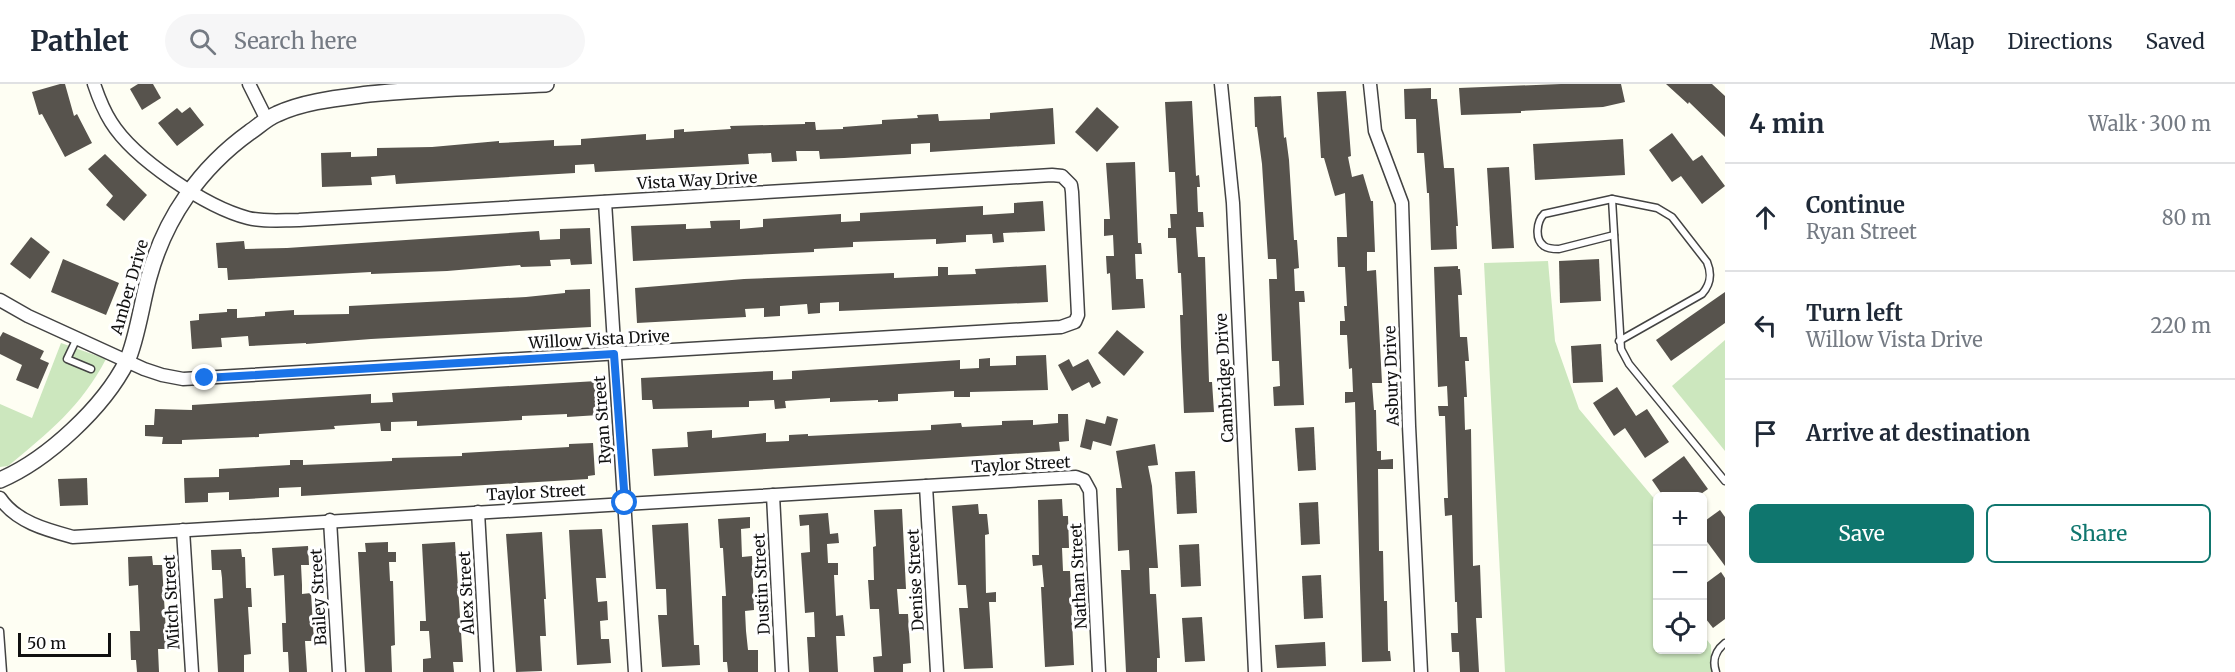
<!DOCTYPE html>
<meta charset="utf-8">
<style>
body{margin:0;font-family:Merriweather,serif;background:#f6f6f7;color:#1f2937}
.controls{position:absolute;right:18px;bottom:18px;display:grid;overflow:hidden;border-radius:9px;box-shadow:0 2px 4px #0004}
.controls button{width:54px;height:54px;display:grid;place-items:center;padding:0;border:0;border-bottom:2px solid #e0e1e3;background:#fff;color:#1f2937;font:30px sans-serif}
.scale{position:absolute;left:18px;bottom:15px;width:93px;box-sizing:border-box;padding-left:6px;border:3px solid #101010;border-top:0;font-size:16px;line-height:21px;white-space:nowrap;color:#101010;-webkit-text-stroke:4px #fff;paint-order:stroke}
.stop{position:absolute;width:18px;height:18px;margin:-14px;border:4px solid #1a73e8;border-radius:50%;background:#fff}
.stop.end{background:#1a73e8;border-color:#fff;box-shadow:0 2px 6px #0008}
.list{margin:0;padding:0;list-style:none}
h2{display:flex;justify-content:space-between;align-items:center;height:78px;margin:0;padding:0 24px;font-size:26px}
h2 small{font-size:20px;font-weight:400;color:#747a83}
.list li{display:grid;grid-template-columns:39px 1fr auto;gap:18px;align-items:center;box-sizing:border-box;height:108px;padding:0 24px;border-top:2px solid #e0e1e3}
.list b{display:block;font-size:22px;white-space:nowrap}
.list p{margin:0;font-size:20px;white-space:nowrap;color:#747a83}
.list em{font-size:20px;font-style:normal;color:#747a83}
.actions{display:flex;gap:12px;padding:18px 24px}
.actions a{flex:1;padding:14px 0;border:2px solid #0f766e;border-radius:9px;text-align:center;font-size:21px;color:#0f766e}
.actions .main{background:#0f766e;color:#fff}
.icon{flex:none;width:33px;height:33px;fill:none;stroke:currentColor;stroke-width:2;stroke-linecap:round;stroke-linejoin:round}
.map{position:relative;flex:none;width:1725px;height:588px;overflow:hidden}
header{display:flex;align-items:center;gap:36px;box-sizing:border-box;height:84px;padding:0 30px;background:#fff;border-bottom:2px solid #e0e1e3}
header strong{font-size:28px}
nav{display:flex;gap:33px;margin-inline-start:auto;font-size:21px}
.search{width:420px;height:54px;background:#f6f6f7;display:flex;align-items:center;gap:15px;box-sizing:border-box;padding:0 21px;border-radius:33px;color:#747a83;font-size:22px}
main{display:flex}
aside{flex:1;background:#fff}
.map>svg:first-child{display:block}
.green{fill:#cce7be}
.building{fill:#57534d}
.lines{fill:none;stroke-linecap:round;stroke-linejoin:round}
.service-casing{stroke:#434343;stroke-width:9}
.minor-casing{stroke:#434343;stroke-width:15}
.tertiary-casing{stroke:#434343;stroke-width:18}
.service{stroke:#fff;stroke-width:6}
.minor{stroke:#fff;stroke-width:12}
.tertiary{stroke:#fff;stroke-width:15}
.route{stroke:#1a73e8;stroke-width:8}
.labels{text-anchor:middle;stroke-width:6;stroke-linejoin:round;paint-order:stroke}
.street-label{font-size:16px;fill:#101010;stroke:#fff}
</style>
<header>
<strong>Pathlet</strong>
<div class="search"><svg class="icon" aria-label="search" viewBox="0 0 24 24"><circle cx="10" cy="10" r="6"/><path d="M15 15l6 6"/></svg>Search here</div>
<nav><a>Map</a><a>Directions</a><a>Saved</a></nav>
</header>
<main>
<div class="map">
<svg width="1725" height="588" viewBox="0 0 1725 588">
<rect width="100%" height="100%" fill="#fefef3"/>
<g class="green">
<polygon points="1548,177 1555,257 1579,325 1657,418 1658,566 1702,566 1703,551 1711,561 1712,588 1505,588 1484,179"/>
<polygon points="1725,256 1725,367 1672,302"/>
<path d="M61 259 106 275C81 323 48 349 8 382L0 383V320L32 334Z"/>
</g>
<g class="building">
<polygon points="60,0 65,0 74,32 77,30 92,59 65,73 42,30 39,31 32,8"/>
<polygon points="138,0 153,0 161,14 142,26 130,5"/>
<polygon points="1561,0 1621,0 1625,18 1603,23 1521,27 1521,29 1461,31 1459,4"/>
<polygon points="1666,0 1712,0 1725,12 1725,53 1689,18 1688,20"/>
<polygon points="1431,4 1431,15 1437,15 1444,84 1454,84 1458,142 1456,142 1457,165 1431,166 1429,109 1427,109 1424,69 1417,69 1416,35 1405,35 1404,5"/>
<polygon points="1346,7 1351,72 1348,73 1352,93 1363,90 1371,117 1373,117 1375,168 1367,168 1367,187 1376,186 1382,299 1372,299 1374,326 1376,326 1377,367 1381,367 1381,376 1393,375 1393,385 1378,385 1379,467 1383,467 1384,517 1387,517 1388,567 1390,567 1391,577 1362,578 1355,318 1345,319 1345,308 1353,308 1352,284 1349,285 1347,251 1340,251 1340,237 1345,237 1344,222 1347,222 1345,183 1338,183 1337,153 1347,153 1345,109 1335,112 1324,74 1321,74 1317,8"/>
<polygon points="1281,12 1284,54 1286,53 1289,76 1294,156 1297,156 1299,184 1294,185 1295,207 1304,207 1305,218 1299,218 1304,321 1274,322 1273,303 1280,302 1279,277 1272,277 1269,195 1277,195 1276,175 1268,175 1262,80 1257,43 1255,43 1254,13"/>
<polygon points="1192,17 1196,92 1199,91 1200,103 1197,103 1198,128 1203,128 1204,143 1196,143 1198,173 1205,173 1209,298 1212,298 1214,328 1184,329 1181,263 1180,231 1183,231 1181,189 1178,189 1176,154 1168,154 1168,144 1171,144 1170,130 1177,130 1175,88 1169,88 1165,18"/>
<polygon points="190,23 204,41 177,62 158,39 177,24 182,29"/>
<polygon points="1097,23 1119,43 1097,68 1075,48"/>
<polygon points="1053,24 1055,60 930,68 930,59 911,60 911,70 844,74 820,75 819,67 796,67 797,77 772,78 771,69 748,70 749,80 595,88 594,80 575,81 575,89 396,100 395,91 371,93 372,101 322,103 321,69 351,68 351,73 377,72 377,64 432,63 499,57 499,59 554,56 554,62 581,61 581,55 646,50 646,56 674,54 674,46 684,45 684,48 731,45 730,42 805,40 805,38 815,38 816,46 843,45 843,43 882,40 882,36 918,34 917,31 938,30 939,37 990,35 990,29"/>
<polygon points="1672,49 1693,77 1702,71 1725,102 1702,120 1681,92 1672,98 1649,66"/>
<polygon points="1623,55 1625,91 1535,96 1533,60"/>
<polygon points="105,70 147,111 124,137 106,121 113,112 88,85"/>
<polygon points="1135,78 1138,159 1141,159 1142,170 1135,170 1136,195 1143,195 1145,224 1112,226 1110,189 1107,190 1106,172 1114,172 1113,151 1104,152 1104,135 1110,135 1106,79"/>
<polygon points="1509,83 1514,164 1492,165 1487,84"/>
<polygon points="1043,117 1045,147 1003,149 1004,158 993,159 992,150 966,151 966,158 936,160 936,155 853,158 853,163 814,165 814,168 633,177 631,142 686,140 686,145 711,144 710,137 740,136 740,145 763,143 763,135 841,130 841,138 860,137 860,129 983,122 983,131 1014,129 1014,119"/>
<polygon points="590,144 592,180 571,181 570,175 550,176 551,182 521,183 520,181 447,187 371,190 371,188 228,196 227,184 218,184 216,159 244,157 245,165 287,164 539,147 540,156 560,155 560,145"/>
<polygon points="31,153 50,168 30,195 10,180"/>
<polygon points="63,175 119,199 106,231 51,208"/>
<polygon points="1599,175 1601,217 1560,219 1559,177"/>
<polygon points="1046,181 1048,218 839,227 839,218 820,219 820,229 808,230 807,220 780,222 780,232 764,233 764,224 745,225 746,233 637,239 635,204 744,195 894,189 894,194 938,192 938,183 948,183 948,191 976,190 975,185"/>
<polygon points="1458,182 1458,185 1460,185 1462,211 1458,211 1460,253 1467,253 1469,277 1465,277 1467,313 1464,313 1465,346 1471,345 1473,482 1480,481 1482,534 1476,534 1479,588 1460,588 1459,568 1452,568 1451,549 1458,549 1457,518 1455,518 1452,431 1445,432 1444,414 1448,414 1445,332 1439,332 1438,322 1448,322 1447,302 1438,303 1434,183"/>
<polygon points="590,205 591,243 371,255 306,260 306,259 249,262 248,252 221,254 222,263 192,265 190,237 199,236 199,230 227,228 227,225 237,225 237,234 265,232 265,228 294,226 294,231 349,230 349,222 526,213 565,209 565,206"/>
<polygon points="1725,208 1725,239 1671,277 1656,256"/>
<polygon points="1117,246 1144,268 1124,292 1098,269"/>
<polygon points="3,248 44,267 40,275 49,279 38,305 16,296 22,281 0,270 0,253"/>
<polygon points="1601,260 1603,298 1573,299 1571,262"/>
<polygon points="1046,271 1048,306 970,308 970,313 954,313 954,307 898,310 898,317 878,318 878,316 830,318 830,314 785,317 786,324 775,325 774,316 749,317 749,323 653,325 652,316 642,316 641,294 773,287 773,296 792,295 792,287 960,276 960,285 979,284 979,275 990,274 990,282 1016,281 1016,272"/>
<polygon points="1069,275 1073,283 1088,275 1101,299 1092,304 1089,298 1072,307 1058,281"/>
<polygon points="597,297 599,331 567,333 567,330 522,332 522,336 417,342 417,337 391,338 391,347 381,347 380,339 334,342 335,345 259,350 259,353 182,356 182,360 162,360 163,353 145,352 145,341 154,341 155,325 192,326 192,321 371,310 371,319 393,318 392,309"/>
<polygon points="1617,303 1636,332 1647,325 1669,358 1645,374 1625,344 1614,352 1593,319"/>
<polygon points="1058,330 1068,330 1069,357 1059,358 1060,367 654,392 652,365 688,363 687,348 712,346 712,354 766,349 766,358 789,357 789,351 808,350 808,352 931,346 931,341 961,339 962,343 1002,341 1002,337 1033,336 1033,341 1058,339"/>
<polygon points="1107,332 1118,335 1111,362 1093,357 1091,366 1080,363 1086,335 1105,340"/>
<polygon points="1314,343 1316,386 1298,387 1295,344"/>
<polygon points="593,359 595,391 588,392 588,395 301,412 301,403 279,404 279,413 229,416 229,408 208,409 208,418 185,419 184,394 219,393 219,385 290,381 290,376 303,376 303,381 392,377 392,374 462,372 462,369 569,363 569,360"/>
<polygon points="1155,360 1158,381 1148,382 1152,402 1158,484 1149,484 1150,510 1156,510 1160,574 1157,574 1157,588 1126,588 1121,486 1130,486 1129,466 1118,467 1116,404 1122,404 1116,367"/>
<polygon points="1684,372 1708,405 1698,412 1663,412 1652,396"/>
<polygon points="1195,387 1197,429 1177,430 1175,388"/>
<polygon points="87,394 88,421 60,422 58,395"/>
<polygon points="1062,415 1063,432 1068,432 1069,464 1062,464 1063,487 1070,487 1074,581 1045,583 1041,503 1044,503 1042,481 1033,482 1032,471 1039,471 1038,416"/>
<polygon points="1318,418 1320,460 1301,461 1299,419"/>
<polygon points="978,420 979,430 987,430 989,450 985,451 986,509 996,508 996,518 989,518 993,584 964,585 959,524 968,524 966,501 958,501 952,422"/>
<polygon points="902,425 906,505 897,505 899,530 908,530 911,579 903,580 903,588 874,588 873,573 882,572 879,525 870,525 868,496 874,496 873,463 876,462 874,426"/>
<polygon points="1720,426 1725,433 1725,482 1702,451 1702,439"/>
<polygon points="828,429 830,450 838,449 839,459 827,460 828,479 838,479 838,491 834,491 836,532 843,531 845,552 836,552 838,588 809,588 807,553 815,553 814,528 805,529 801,469 810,468 809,441 800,442 799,431"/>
<polygon points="750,433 750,444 741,445 742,473 752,472 754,526 745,527 746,547 748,566 758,566 758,588 728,588 727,578 723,578 722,512 726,512 723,464 720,464 718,435"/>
<polygon points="688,439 694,561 699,561 700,581 662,583 658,531 667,531 666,505 656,505 652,441"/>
<polygon points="602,445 606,494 596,494 598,518 607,517 608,536 600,537 601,555 609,555 611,579 577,581 569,446"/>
<polygon points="542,448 546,515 544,515 546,552 540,552 542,587 516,588 506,450"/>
<polygon points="388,458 388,468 396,468 396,478 389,478 390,497 393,497 395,561 391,562 392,588 365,588 358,468 366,468 365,459"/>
<polygon points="455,458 463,578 453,578 454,588 423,588 423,575 431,574 429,547 420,547 420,537 426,537 422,460"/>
<polygon points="1199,460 1201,502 1181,503 1179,461"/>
<polygon points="308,462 309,481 301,481 302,501 302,510 311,509 314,557 305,557 307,588 289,588 288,568 283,568 282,539 286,539 284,491 274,492 272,464"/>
<polygon points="241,465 242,473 245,473 246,504 251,504 252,523 248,523 251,570 244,571 244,588 218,588 214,515 223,514 222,494 221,486 212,486 211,466"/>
<polygon points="152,472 153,481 162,481 167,565 158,565 159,588 137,588 136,576 131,576 130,547 140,547 138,501 129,502 128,473"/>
<polygon points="1721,488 1725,494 1725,535 1713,544 1702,530 1702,502"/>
<polygon points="1321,491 1323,534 1304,535 1302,492"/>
<polygon points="1202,533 1205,577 1185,578 1182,534"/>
<polygon points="1325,558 1326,582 1277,584 1275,561"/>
</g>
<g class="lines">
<g class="service-casing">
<g id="service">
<polyline points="1612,115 1621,265 1629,280 1725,397"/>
<path d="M1614 151 1559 165C1555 165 1548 165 1544 162 1534 155 1537 137 1544 130L1612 115 1657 124 1672 133 1707 178C1712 190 1711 200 1702 210L1619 257"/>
<polyline points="77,254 67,275 91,285"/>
<polyline points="0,547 3,588"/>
<path d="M1716 588C1712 576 1715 567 1725 559"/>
</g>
</g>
<g class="minor-casing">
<g id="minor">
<polyline points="249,0 267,36"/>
<polyline points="1221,0 1233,119 1255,588"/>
<polyline points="1370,0 1375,47 1402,119 1409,342 1421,588"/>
<polyline points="605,118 635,588"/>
<path d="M0 216 28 232 144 285 162 291 183 295 1061 243 1075 238 1078 231 1072 108 1071 101 1062 92 1052 91 299 136C282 136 264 138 248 134 206 123 134 75 111 38 104 27 98 12 94 0"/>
<polyline points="926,402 937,588"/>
<polyline points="773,411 782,588"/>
<path d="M0 414C16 438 47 446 73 453L1076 393 1084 396 1090 407 1099 588"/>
<polyline points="478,428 487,588"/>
<polyline points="330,436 339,588"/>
<polyline points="183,446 192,588"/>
</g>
</g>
<g class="tertiary-casing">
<path id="tertiary" d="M0 396C47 376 104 323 127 277 137 256 142 217 149 193 165 134 200 84 250 48 259 42 267 34 277 30 305 17 339 14 369 10 428 4 487 3 546 0"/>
</g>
<use href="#service" class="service"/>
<use href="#minor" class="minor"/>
<use href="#tertiary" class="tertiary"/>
</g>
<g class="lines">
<polyline class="route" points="205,294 614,270 625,419"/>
</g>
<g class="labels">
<g class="street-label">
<text transform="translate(697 96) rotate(-3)" y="6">Vista Way Drive</text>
<text transform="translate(129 203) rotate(-74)" y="6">Amber Drive</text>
<text transform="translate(599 255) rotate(-3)" y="6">Willow Vista Drive</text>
<text transform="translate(1391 292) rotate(-92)" y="6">Asbury Drive</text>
<text transform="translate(1224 294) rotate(-93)" y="6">Cambridge Drive</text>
<text transform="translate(602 336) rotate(-94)" y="6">Ryan Street</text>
<text transform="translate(1021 380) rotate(-3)" y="6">Taylor Street</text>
<text transform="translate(536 408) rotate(-3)" y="6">Taylor Street</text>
<text transform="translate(1078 492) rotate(-93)" y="6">Nathan Street</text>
<text transform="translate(915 496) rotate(-93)" y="6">Denise Street</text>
<text transform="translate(761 500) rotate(-93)" y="6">Dustin Street</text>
<text transform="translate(466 509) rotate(-93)" y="6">Alex Street</text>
<text transform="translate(318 513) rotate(-93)" y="6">Bailey Street</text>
<text transform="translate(171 518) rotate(-93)" y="6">Mitch Street</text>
</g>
</g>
</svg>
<div class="controls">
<button>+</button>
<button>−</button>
<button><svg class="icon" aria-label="locate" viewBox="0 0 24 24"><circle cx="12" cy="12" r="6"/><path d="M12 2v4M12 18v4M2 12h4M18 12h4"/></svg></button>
</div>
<div class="scale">50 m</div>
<div class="stop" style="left:625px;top:419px"></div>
<div class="stop end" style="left:205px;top:294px"></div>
</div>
<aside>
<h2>4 min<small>Walk · 300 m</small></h2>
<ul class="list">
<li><svg class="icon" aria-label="ahead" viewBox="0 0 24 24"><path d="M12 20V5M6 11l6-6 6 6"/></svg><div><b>Continue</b><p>Ryan Street</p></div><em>80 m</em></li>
<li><svg class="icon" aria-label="left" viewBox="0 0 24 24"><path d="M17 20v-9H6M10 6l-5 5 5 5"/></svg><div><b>Turn left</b><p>Willow Vista Drive</p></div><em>220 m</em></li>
<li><svg class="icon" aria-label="arrive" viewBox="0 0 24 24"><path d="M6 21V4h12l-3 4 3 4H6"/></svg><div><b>Arrive at destination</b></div></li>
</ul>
<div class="actions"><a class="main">Save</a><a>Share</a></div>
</aside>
</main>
